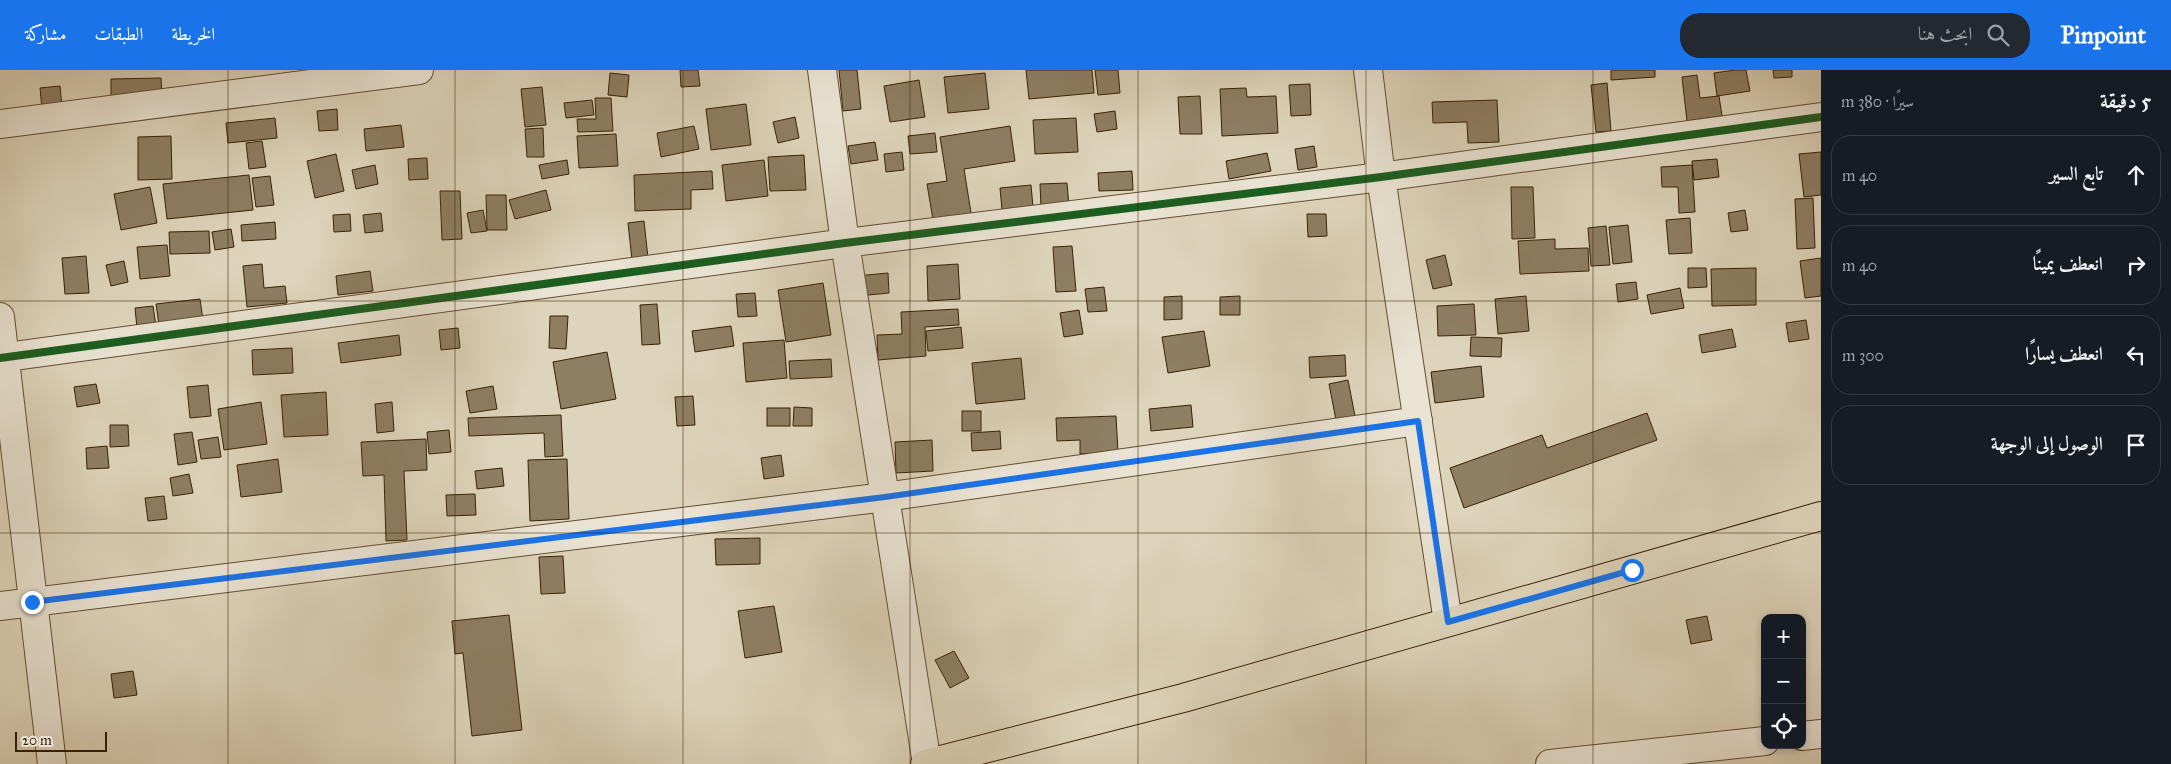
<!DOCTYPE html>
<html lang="ar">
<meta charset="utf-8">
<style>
body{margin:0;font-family:"IM FELL Great Primer",Amiri,serif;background:#242831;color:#f1f3f6;direction:rtl}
.controls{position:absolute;right:15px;bottom:15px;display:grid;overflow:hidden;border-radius:10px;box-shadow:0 2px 8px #0003}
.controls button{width:45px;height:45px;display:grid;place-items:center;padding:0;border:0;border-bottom:1px solid #363941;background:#171b24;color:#f1f3f6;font:25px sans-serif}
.scale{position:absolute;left:15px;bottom:12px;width:92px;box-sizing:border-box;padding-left:5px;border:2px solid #382105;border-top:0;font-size:14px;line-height:18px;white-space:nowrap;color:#382105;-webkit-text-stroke:4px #eae3d3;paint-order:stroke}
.stop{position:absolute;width:15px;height:15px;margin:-11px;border:4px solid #1a73e8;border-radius:50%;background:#fff}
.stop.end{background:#1a73e8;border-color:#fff;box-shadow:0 1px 5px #0008}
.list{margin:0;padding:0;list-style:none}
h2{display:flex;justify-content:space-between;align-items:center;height:65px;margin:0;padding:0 20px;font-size:21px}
h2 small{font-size:16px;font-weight:400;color:#9ea1a6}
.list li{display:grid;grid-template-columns:32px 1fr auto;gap:15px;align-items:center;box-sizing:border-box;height:80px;margin:0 10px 10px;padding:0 10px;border:1px solid #363941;border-radius:20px}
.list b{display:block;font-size:19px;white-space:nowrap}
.list em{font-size:16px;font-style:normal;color:#9ea1a6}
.icon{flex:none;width:28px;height:28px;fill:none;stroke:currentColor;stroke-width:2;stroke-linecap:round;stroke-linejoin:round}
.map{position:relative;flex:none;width:1821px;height:694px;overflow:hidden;direction:ltr}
header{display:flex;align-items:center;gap:30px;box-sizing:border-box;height:70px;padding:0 25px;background:#1a73e8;color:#fff}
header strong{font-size:24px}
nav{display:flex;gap:28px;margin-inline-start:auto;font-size:18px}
.search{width:350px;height:45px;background:#242831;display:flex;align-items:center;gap:12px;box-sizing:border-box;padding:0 18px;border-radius:20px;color:#9ea1a6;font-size:19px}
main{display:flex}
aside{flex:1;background:#171b24}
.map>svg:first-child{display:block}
.building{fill:#8e7e64;stroke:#382105}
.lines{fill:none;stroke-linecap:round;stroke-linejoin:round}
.minor-casing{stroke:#624e32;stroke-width:30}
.primary-casing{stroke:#382105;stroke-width:30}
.minor{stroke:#eae3d3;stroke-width:28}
.primary{stroke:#ded4bb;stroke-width:28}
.cycleway-casing{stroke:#eae3d3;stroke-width:11}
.cycleway{stroke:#1b5e20;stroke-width:8}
.route{stroke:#1a73e8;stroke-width:6}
.grid{fill:none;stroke:#382105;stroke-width:1;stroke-opacity:0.55}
</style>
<header>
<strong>Pinpoint</strong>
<div class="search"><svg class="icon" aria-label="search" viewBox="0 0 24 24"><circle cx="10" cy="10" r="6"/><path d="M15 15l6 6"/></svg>ابحث هنا</div>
<nav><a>الخريطة</a><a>الطبقات</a><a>مشاركة</a></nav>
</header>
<main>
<aside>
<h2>5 دقيقة<small>سيرًا · 380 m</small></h2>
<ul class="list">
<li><svg class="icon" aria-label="ahead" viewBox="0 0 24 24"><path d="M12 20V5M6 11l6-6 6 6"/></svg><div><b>تابع السير</b></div><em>40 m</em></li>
<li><svg class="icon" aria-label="right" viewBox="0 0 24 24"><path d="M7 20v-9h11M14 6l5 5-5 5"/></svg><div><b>انعطف يمينًا</b></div><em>40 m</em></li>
<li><svg class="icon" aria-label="left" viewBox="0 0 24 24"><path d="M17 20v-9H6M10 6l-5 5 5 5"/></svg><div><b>انعطف يسارًا</b></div><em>300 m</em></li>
<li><svg class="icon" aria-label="arrive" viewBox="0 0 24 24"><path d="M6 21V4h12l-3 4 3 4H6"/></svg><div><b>الوصول إلى الوجهة</b></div></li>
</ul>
</aside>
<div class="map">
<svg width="1821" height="694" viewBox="0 0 1821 694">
<rect width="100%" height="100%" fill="#ded4bb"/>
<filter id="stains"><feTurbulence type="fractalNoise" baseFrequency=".004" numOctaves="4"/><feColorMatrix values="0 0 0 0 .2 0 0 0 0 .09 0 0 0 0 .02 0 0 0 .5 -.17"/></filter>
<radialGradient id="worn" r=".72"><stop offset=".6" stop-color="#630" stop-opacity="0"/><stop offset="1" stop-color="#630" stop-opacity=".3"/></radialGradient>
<g class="building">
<polygon points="680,0 698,0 700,16 681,17"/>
<polygon points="839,0 857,0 861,39 843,41"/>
<polygon points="1026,0 1092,0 1094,23 1029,29"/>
<polygon points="1095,0 1118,0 1120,23 1098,25"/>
<polygon points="1611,0 1655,0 1655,7 1611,10"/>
<polygon points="1735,0 1746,0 1750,21 1717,26 1714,3"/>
<polygon points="1773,0 1792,0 1792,7 1774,8"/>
<polygon points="610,3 629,5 627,27 608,25"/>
<polygon points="985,3 989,39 948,43 944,7"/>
<polygon points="1697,5 1700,28 1719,26 1722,46 1687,51 1682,7"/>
<polygon points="161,8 162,26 111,28 111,9"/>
<polygon points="919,10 925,47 890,52 884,16"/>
<polygon points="1607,13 1611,61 1596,62 1591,15"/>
<polygon points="1310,14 1311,45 1291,46 1289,15"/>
<polygon points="60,16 62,37 42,39 40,18"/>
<polygon points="542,17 546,55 525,57 521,19"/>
<polygon points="1246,18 1247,27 1276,26 1278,63 1222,66 1220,19"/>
<polygon points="1200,26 1202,64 1180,64 1178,27"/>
<polygon points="595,28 611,28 613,61 578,62 577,49 596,49"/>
<polygon points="592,30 594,45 566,48 564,33"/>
<polygon points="1497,30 1499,72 1468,73 1467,52 1433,53 1432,32"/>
<polygon points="746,34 751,75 711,80 706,39"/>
<polygon points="337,39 338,60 319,61 317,41"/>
<polygon points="1115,41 1117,59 1097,62 1094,44"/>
<polygon points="795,47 799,68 778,73 773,52"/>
<polygon points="275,48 277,68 228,73 226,53"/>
<polygon points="1076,48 1078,82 1035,84 1033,50"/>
<polygon points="401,55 404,77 366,81 364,59"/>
<polygon points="694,56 699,79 661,87 657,63"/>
<polygon points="1010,56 1015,91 964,99 971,143 933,150 927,114 947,111 940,67"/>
<polygon points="543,58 544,87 527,87 525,59"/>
<polygon points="935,63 937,82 910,84 908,66"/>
<polygon points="616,64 618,96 579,98 577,66"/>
<polygon points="171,66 172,109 138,110 138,67"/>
<polygon points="262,71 266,97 249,99 246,73"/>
<polygon points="875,72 878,90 851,94 848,76"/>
<polygon points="1314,76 1317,97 1298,100 1295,79"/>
<polygon points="902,82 904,100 886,102 884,84"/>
<polygon points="1821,82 1821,125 1804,127 1799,84"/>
<polygon points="1267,83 1271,101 1229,109 1226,91"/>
<polygon points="336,84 344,121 315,128 307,91"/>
<polygon points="804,85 806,120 770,121 768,87"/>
<polygon points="427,88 428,109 409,110 408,89"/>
<polygon points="1717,89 1719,107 1694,110 1692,91"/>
<polygon points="567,90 569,104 542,109 539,95"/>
<polygon points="764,90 768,126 726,131 722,95"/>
<polygon points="375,95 378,114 356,119 352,100"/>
<polygon points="1692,95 1695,142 1679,143 1678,117 1662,117 1661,97"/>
<polygon points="712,101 713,119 691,120 691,139 635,141 634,105"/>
<polygon points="1132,101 1133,120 1099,121 1098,103"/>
<polygon points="249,105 253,140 167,149 163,114"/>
<polygon points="270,106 274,135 256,137 252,108"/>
<polygon points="1067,113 1069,136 1041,137 1040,114"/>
<polygon points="1031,115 1033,137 1002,140 1000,118"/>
<polygon points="150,117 157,153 121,160 114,124"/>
<polygon points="1511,117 1533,117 1535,168 1512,169"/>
<polygon points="546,120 551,140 515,149 509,130"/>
<polygon points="440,121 460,121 462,169 442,170"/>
<polygon points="486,125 506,125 507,160 487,160"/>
<polygon points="1813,128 1815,178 1797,179 1795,129"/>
<polygon points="483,140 487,161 471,163 467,143"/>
<polygon points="1745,140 1748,160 1731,162 1728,143"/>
<polygon points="381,143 383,161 365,163 363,145"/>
<polygon points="350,144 351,161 334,162 333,145"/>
<polygon points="1307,144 1326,144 1327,166 1308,167"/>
<polygon points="1690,148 1692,183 1669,184 1666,150"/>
<polygon points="644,151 648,188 632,190 628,153"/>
<polygon points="275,152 276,169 242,171 241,155"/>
<polygon points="1628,155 1632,192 1613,194 1609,157"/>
<polygon points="1606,156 1610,195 1591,196 1588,158"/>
<polygon points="231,159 234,177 215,180 212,162"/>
<polygon points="209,161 210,183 170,184 169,162"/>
<polygon points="1555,169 1555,179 1588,178 1589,201 1520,204 1518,171"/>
<polygon points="167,175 170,206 140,209 137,177"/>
<polygon points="1072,176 1076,221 1056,222 1053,177"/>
<polygon points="1445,185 1452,215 1433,219 1426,190"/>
<polygon points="86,186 89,223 65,224 62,188"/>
<polygon points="1821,188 1821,226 1805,228 1800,191"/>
<polygon points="124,191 128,212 111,216 106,195"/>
<polygon points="262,194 264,218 285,216 287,233 247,237 243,196"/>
<polygon points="958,194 960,229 928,231 927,196"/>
<polygon points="1688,198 1706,198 1707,217 1688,218"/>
<polygon points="1756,198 1756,235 1712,236 1711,199"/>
<polygon points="370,201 373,221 338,225 336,206"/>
<polygon points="888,203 889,223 858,226 856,206"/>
<polygon points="1636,212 1638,229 1618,232 1616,214"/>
<polygon points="823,213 831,265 786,272 778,220"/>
<polygon points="1104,217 1107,241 1088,242 1085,219"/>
<polygon points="1680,218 1684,238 1651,244 1647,225"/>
<polygon points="755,223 757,246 738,247 736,224"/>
<polygon points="1182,226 1182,249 1164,250 1164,227"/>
<polygon points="1240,226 1240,245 1220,245 1220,227"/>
<polygon points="1526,226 1529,261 1498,264 1495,229"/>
<polygon points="200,229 203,250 159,255 156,234"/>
<polygon points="657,234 660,274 642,275 640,235"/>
<polygon points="1474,234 1476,265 1438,266 1437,236"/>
<polygon points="153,236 156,256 137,258 135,238"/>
<polygon points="958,239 959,255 925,257 926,286 878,290 877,265 902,264 901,242"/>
<polygon points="1079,240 1083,264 1064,267 1060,243"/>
<polygon points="550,246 568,246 566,279 549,278"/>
<polygon points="1806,250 1809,269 1789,272 1786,253"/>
<polygon points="731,256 734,276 695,282 692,261"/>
<polygon points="961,257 963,278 928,281 926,261"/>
<polygon points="458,258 460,278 441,280 439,260"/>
<polygon points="1732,259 1736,277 1702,283 1699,265"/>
<polygon points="1204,261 1210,296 1168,303 1162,267"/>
<polygon points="399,265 401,285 341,293 338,273"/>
<polygon points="1471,267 1502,268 1501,287 1470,286"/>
<polygon points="784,270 787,308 746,312 743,273"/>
<polygon points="292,278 293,303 253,305 252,280"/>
<polygon points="607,282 616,329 561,339 553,292"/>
<polygon points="1345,285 1346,306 1310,308 1309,287"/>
<polygon points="1021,288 1025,329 976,334 972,293"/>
<polygon points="831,289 832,307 790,309 789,291"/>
<polygon points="1481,296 1484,327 1435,333 1431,302"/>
<polygon points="1348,310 1355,346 1336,350 1329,314"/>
<polygon points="96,314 100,333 77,337 74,317"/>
<polygon points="208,315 211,346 190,348 187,317"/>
<polygon points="493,316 497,339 470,343 466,321"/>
<polygon points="326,322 328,365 284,367 281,325"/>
<polygon points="693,326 695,355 677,356 675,327"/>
<polygon points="261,332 267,374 224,380 218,339"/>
<polygon points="392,332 394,361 377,363 375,334"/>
<polygon points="1191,335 1193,357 1151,361 1149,339"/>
<polygon points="794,337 812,338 812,356 793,356"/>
<rect x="767" y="338" width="23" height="18"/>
<rect x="962" y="341" width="19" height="20"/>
<polygon points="1647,343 1657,370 1464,438 1450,398 1542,365 1547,378"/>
<polygon points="561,345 563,386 545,387 544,363 469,366 468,348"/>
<polygon points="1116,346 1118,382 1080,384 1080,370 1057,371 1056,348"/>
<polygon points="110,355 128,355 129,376 110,377"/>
<polygon points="449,360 451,382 429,384 427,362"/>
<polygon points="1000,361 1001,379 972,381 971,363"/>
<polygon points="192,362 197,392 178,395 174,364"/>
<polygon points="218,367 221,387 201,389 198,370"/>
<polygon points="426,369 427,400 404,401 407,470 386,471 384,405 363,406 361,372"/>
<polygon points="932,370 933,401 896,403 895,372"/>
<polygon points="107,376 109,398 87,399 86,378"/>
<polygon points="781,385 784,406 764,409 761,388"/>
<polygon points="278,389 282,422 241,427 237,395"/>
<polygon points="567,389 569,449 530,451 528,390"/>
<polygon points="502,398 504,416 477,419 475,401"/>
<polygon points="189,404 193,423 173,426 170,408"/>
<polygon points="475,424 476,445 447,446 446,425"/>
<polygon points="164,426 167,449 148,451 145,428"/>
<polygon points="760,468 760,494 716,495 715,469"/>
<polygon points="563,486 565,523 541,524 539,487"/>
<polygon points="774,536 782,582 745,588 738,541"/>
<polygon points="509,545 522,660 472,666 463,583 455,584 452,551"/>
<polygon points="1707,546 1712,570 1691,574 1686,550"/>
<polygon points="954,581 969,608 950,618 935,590"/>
<polygon points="133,601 137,625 114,628 111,604"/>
</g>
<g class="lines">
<g class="minor-casing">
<g id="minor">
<polyline points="822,0 845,173 927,694"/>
<polyline points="1368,0 1381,107 1448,552"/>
<polyline points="0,54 419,0"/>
<polyline points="0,247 52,694"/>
<polyline points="0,288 845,173 1381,107 1821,47"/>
<polyline points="0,536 885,427 1418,351"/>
<polyline points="1802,666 1821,664"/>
<polyline points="1550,694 1765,671"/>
</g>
</g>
<g class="primary-casing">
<polyline id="primary" points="925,694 1183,628 1821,446"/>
</g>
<use href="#minor" class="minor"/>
<use href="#primary" class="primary"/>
<g class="cycleway-casing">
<polyline id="cycleway" points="0,288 845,173 1381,107 1821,47"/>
</g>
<use href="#cycleway" class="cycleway"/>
</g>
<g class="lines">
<polyline class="route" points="32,532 885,427 1418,351 1448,552 1632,500"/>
</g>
<path class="grid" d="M228 0V694M455 0V694M683 0V694M910 0V694M1138 0V694M1366 0V694M1593 0V694M0 231H1821M0 463H1821"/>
<rect width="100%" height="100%" filter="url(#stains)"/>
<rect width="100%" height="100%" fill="url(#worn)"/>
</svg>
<div class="controls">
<button>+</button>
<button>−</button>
<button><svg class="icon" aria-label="locate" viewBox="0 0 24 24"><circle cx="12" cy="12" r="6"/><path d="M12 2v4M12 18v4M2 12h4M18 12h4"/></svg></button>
</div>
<div class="scale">20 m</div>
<div class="stop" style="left:1632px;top:500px"></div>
<div class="stop end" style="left:32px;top:532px"></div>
</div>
</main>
